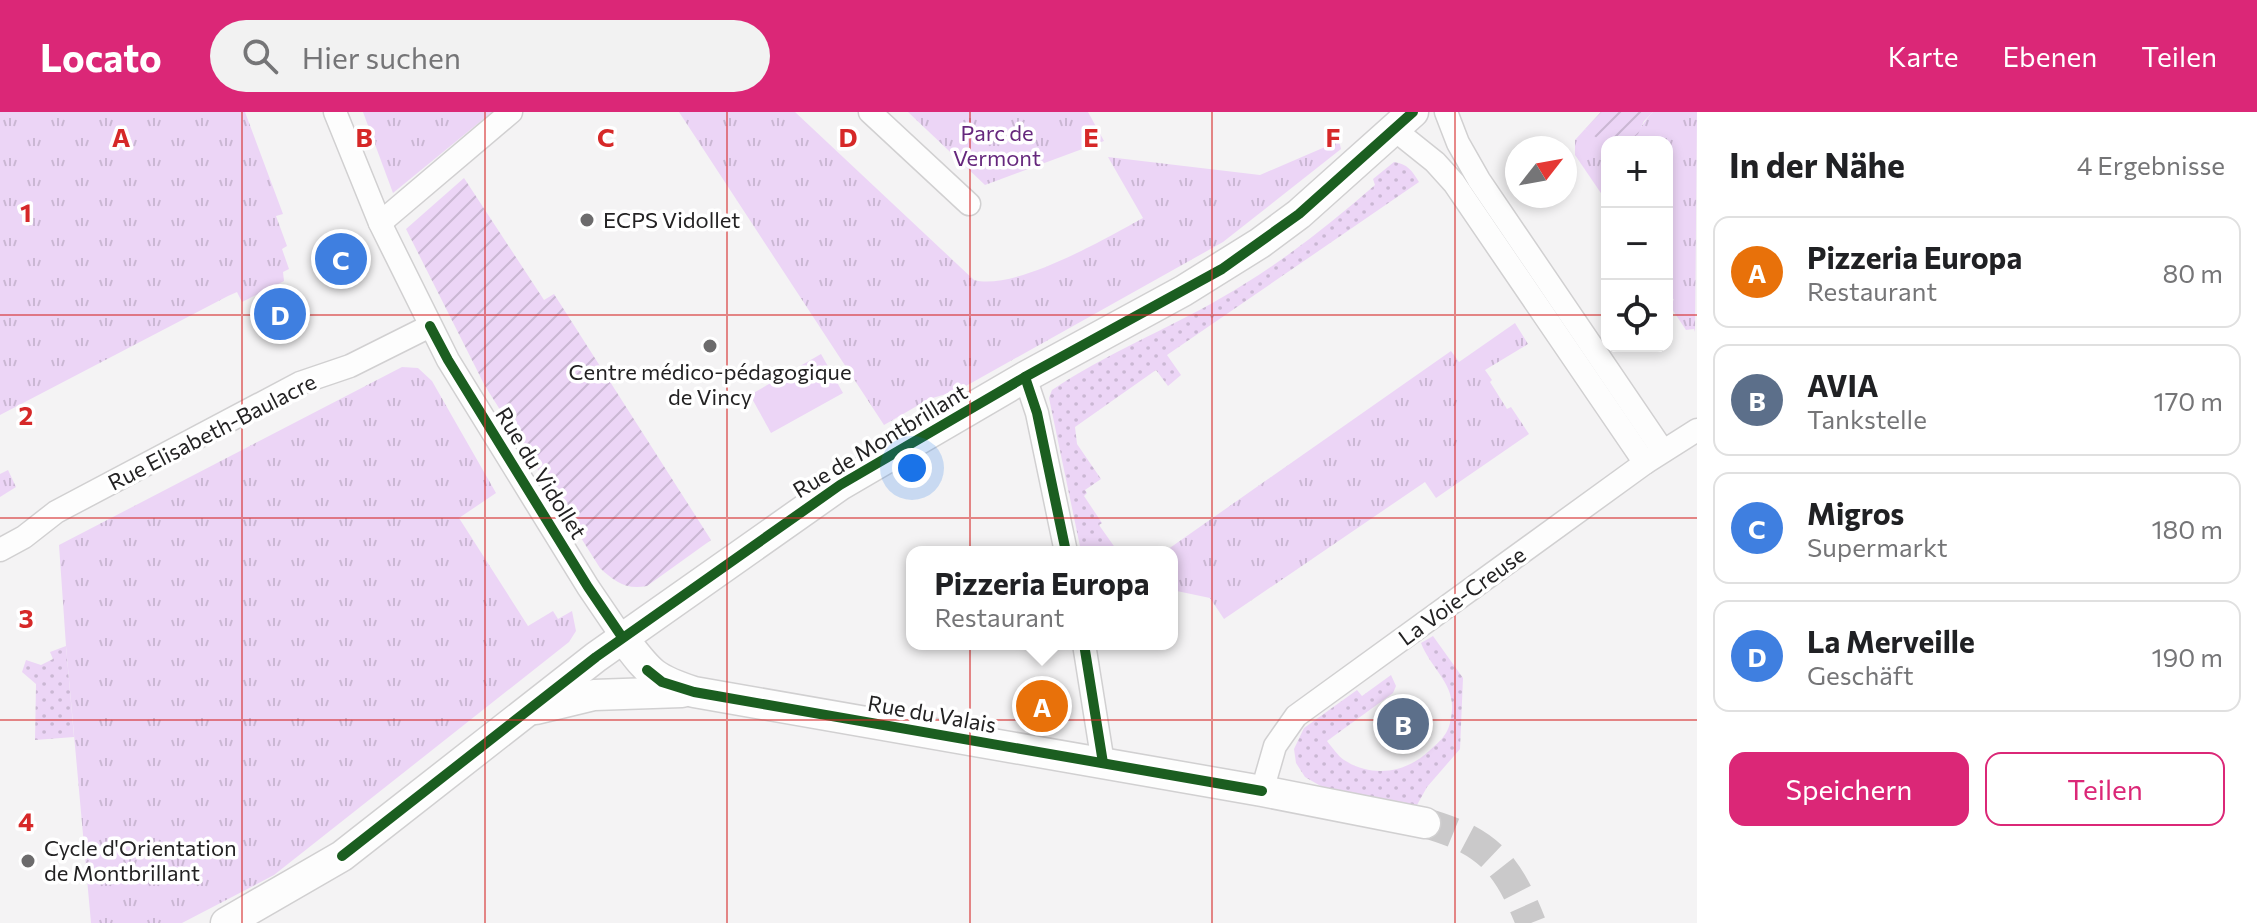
<!DOCTYPE html>
<html lang="de">
<meta charset="utf-8">
<style>
body{margin:0;font-family:Commissioner,sans-serif;background:#f2f2f2;color:#202124}
.controls{position:absolute;right:24px;top:24px;display:grid;overflow:hidden;border-radius:16px;box-shadow:0 4px 12px #0003}
.controls button{width:72px;height:72px;display:grid;place-items:center;padding:0;border:0;border-bottom:2px solid #e0e0e0;background:#fff;color:#202124;font:40px sans-serif}
.compass{position:absolute;left:1505px;top:24px;width:72px;height:72px;border-radius:50%;background:#fff;box-shadow:0 4px 12px #0003;rotate:59deg}
.you{position:absolute;left:912px;top:356px;width:28px;height:28px;margin:-20px;border:6px solid #fff;border-radius:50%;background:#1a73e8;box-shadow:0 0 0 12px #1a73e833}
.badge{display:grid;place-items:center;width:52px;height:52px;border-radius:50%;background:#db2777;color:#fff;font-size:26px;font-weight:700}
.pin{position:absolute;translate:-50% -50%;border:4px solid #fff;box-shadow:0 2px 8px #0006}
.popup{position:absolute;left:906px;top:434px;width:272px;height:104px;box-sizing:border-box;display:grid;place-content:center;border-radius:16px;background:#fff;filter:drop-shadow(0 2px 6px #0005);font-size:26px;white-space:nowrap;color:#757577}
.popup b{font-size:30px;color:#202124}
.popup::after{content:'';position:absolute;left:50%;top:100%;margin-left:-16px;border:16px solid transparent;border-top-color:#fff}
.list{margin:0;padding:0;list-style:none}
h2{display:flex;justify-content:space-between;align-items:center;height:104px;margin:0;padding:0 32px;font-size:34px}
h2 small{font-size:26px;font-weight:400;color:#757577}
.list li{display:grid;grid-template-columns:52px 1fr auto;gap:24px;align-items:center;box-sizing:border-box;height:112px;margin:0 16px 16px;padding:0 16px;border:2px solid #e0e0e0;border-radius:16px}
.list b{display:block;font-size:30px;white-space:nowrap}
.list p{margin:0;font-size:26px;white-space:nowrap;color:#757577}
.list em{font-size:26px;font-style:normal;color:#757577}
.actions{display:flex;gap:16px;padding:24px 32px}
.actions a{flex:1;padding:18px 0;border:2px solid #db2777;border-radius:16px;text-align:center;font-size:28px;color:#db2777}
.actions .main{background:#db2777;color:#fff}
.icon{flex:none;width:44px;height:44px;fill:none;stroke:currentColor;stroke-width:2;stroke-linecap:round;stroke-linejoin:round}
.map{position:relative;flex:none;width:1697px;height:811px;overflow:hidden}
header{display:flex;align-items:center;gap:48px;box-sizing:border-box;height:112px;padding:0 40px;background:#db2777;color:#fff}
header strong{font-size:38px}
nav{display:flex;gap:44px;margin-inline-start:auto;font-size:28px}
.search{width:560px;height:72px;background:#f2f2f2;display:flex;align-items:center;gap:20px;box-sizing:border-box;padding:0 28px;border-radius:44px;color:#757577;font-size:30px}
main{display:flex}
aside{flex:1;background:#fff}
.map>svg:first-child{display:block}
.grass{fill:url(#grass-dots)}
.park{fill:url(#park-tufts)}
.garden{fill:url(#garden-furrows)}
.pitch{fill:#ecd5f6}
.lines{fill:none;stroke-linecap:round;stroke-linejoin:round}
.secondary-tunnel{stroke:#cac9ca;stroke-width:30;stroke-dasharray:30 15;stroke-linecap:butt}
.street-casing{stroke:#d1d0d1;stroke-width:25}
.secondary-casing{stroke:#d1d0d1;stroke-width:33}
.street{stroke:#fdfdfd;stroke-width:22}
.secondary{stroke:#fdfdfd;stroke-width:30}
.cycleway-casing{stroke:#fff;stroke-width:15}
.cycleway{stroke:#1b5e20;stroke-width:10}
.grid{fill:none;stroke:#d62828;stroke-width:2;stroke-opacity:0.55}
.poi-dot{fill:#6c6b6c;stroke:#fff;stroke-width:3}
.labels{text-anchor:middle;stroke-width:7;stroke-linejoin:round;paint-order:stroke}
.park-label{font-size:22px;fill:#66287d;stroke:#fff}
.poi-label{font-size:22px;fill:#232223;stroke:#fff;text-anchor:start}
.street-label{font-size:22px;fill:#232223;stroke:#fff}
.grid-label{font-size:26px;text-anchor:middle;font-weight:bold;fill:#d62828;stroke:#fff;stroke-width:7;stroke-linejoin:round;paint-order:stroke}
</style>
<header>
<strong>Locato</strong>
<div class="search"><svg class="icon" aria-label="search" viewBox="0 0 24 24"><circle cx="10" cy="10" r="6"/><path d="M15 15l6 6"/></svg>Hier suchen</div>
<nav><a>Karte</a><a>Ebenen</a><a>Teilen</a></nav>
</header>
<main>
<div class="map">
<svg width="1697" height="811" viewBox="0 0 1697 811">
<defs>
<pattern id="grass-dots" width="8" height="8" patternUnits="userSpaceOnUse" patternTransform="scale(2)"><rect width="8" height="8" fill="#ecd5f6"/><path d="M2 2h.1M6 6h.1" fill="none" stroke="#cab7d3" stroke-width="1.8" stroke-linecap="round"/></pattern>
<pattern id="park-tufts" width="24" height="20" patternUnits="userSpaceOnUse" patternTransform="scale(2)"><rect width="24" height="20" fill="#ecd5f6"/><path d="M3 7l-1-3M5 7V3M7 7l1-3M15 17l-1-3M17 17v-4M19 17l1-3" fill="none" stroke="#cab7d3"/></pattern>
<pattern id="garden-furrows" width="10" height="10" patternUnits="userSpaceOnUse" patternTransform="scale(2)"><rect width="10" height="10" fill="#ecd5f6"/><path d="M-1 1l2-2M0 10L10 0M9 11l2-2" fill="none" stroke="#cab7d3"/></pattern>
</defs>
<rect width="100%" height="100%" fill="#f4f3f4"/>
<g class="grass">
<path d="M1394 50C1408 52 1412 59 1419 70L1167 243 1181 263 1168 274 1156 258 1075 315 1077 332 1101 367 1085 378 1087 381 1084 384 1102 411 1099 413 1116 437 1111 440 1081 439 1049 286 1052 278C1105 242 1166 218 1221 186 1276 155 1328 114 1375 73L1373 67Z"/>
<path d="M1433 524 1463 566 1460 637 1427 675 1417 693 1326 677 1305 665 1296 651 1294 637 1304 616 1357 578 1362 584 1391 563 1396 574 1393 581 1327 629C1332 635 1338 644 1344 648 1372 666 1406 661 1429 639 1445 625 1450 620 1452 598 1454 571 1430 555 1421 531Z"/>
<polygon points="66,534 74,625 35,628 36,572 22,560 26,548 41,553 53,547 50,540"/>
</g>
<g class="park">
<polygon points="0,0 245,0 283,102 276,104 287,134 282,137 289,157 283,160 284,169 242,190 237,180 228,184 0,303"/>
<polygon points="363,0 492,0 393,81"/>
<path d="M679 0H795L974 168C1015 179 1105 127 1143 106L1108 45 1260 63 1339 29 1341 37 1223 130 957 279 929 287 884 313Z"/>
<polygon points="908,0 1088,0 1104,29 985,73"/>
<path d="M1653 0H1697L1695 220 1694 217 1686 218 1668 191 1674 188 1667 178V30H1628C1639 21 1643 10 1653 0Z"/>
<polygon points="1585,17 1607,31 1607,90 1575,43 1575,28"/>
<polygon points="1515,211 1528,232 1485,258 1492,268 1490,270 1507,297 1511,295 1529,322 1436,386 1425,370 1224,507 1210,486 1172,478 1172,440 1164,440 1451,239 1459,250"/>
<polygon points="402,255 418,256 432,269 496,381 459,406 528,514 553,499 558,507 572,499 576,519 569,530 274,763 182,811 91,811 66,534 59,433"/>
<polygon points="8,358 16,375 0,385 0,362"/>
</g>
<g class="garden">
<polygon points="1601,0 1653,0 1644,9 1638,22 1628,30 1602,30 1585,17"/>
<path d="M464 66 544 188 554 182 711 428 647 474C626 478 615 470 600 456L485 274 406 117Z"/>
</g>
<polygon class="pitch" points="821,242 843,281 771,321 750,283"/>
<g class="lines">
<path class="secondary-tunnel" d="M1425 711C1488 729 1507 751 1531 811"/>
<g class="street-casing">
<g id="street">
<polyline points="335,0 380,111 448,248 588,475 622,525"/>
<polyline points="870,0 969,92"/>
<polyline points="1446,0 1458,31 1479,68 1663,339"/>
<polyline points="1395,18 1435,50 1454,71 1645,351"/>
<polyline points="380,111 511,0"/>
<polyline points="1025,265 1037,301 1066,440"/>
<polyline points="0,438 24,425 56,400 300,271 350,254 430,214"/>
<polyline points="1084,532 1103,651"/>
<polyline points="1262,679 1275,634 1296,604 1645,351 1697,318"/>
</g>
</g>
<g class="secondary-casing">
<g id="secondary">
<path d="M622 525C649 560 651 566 694 580L1262 679 1425 711"/>
<polyline points="536,597 594,583 682,580"/>
<polyline points="226,811 342,744 596,545 840,373 1025,265 1183,179 1260,131 1299,102 1413,0"/>
</g>
</g>
<use href="#street" class="street"/>
<use href="#secondary" class="secondary"/>
<g class="cycleway-casing">
<g id="cycleway">
<polyline points="430,214 448,248 588,475 622,525"/>
<polyline points="1025,265 1037,301 1066,440"/>
<polyline points="1084,532 1103,651"/>
<polyline points="647,558 662,570 694,580 1262,679"/>
<polyline points="342,744 596,545 840,373 1025,265 1222,157 1299,102 1413,0"/>
</g>
</g>
<use href="#cycleway" class="cycleway"/>
</g>
<path class="grid" d="M242 0V811M485 0V811M727 0V811M970 0V811M1212 0V811M1455 0V811M0 203H1607M1667 203H1697M0 406H1697M0 608H1697"/>
<g class="poi-dot">
<circle cx="587" cy="108" r="8"/>
<circle cx="710" cy="234" r="8"/>
<circle cx="28" cy="749" r="8"/>
</g>
<g class="labels">
<g class="park-label">
<text x="997" y="29">Parc de<tspan x="997" dy="25">Vermont</tspan></text>
</g>
<g class="poi-label">
<text x="603" y="116">ECPS Vidollet</text>
<text x="710" y="268" text-anchor="middle">Centre médico-pédagogique<tspan x="710" dy="25">de Vincy</tspan></text>
<text x="44" y="744">Cycle d'Orientation<tspan x="44" dy="25">de Montbrillant</tspan></text>
</g>
<g class="street-label">
<text transform="translate(212 320) rotate(-27)" y="8">Rue Elisabeth-Baulacre</text>
<text transform="translate(880 329) rotate(-31)" y="8">Rue de Montbrillant</text>
<text transform="translate(541 361) rotate(58)" y="8">Rue du Vidollet</text>
<text transform="translate(1462 484) rotate(-36)" y="8">La Voie-Creuse</text>
<text transform="translate(932 602) rotate(10)" y="8">Rue du Valais</text>
</g>
</g>
<g class="grid-label">
<text x="121" y="35">A</text>
<text x="364" y="35">B</text>
<text x="606" y="35">C</text>
<text x="848" y="35">D</text>
<text x="1091" y="35">E</text>
<text x="1333" y="35">F</text>
<text x="26" y="110">1</text>
<text x="26" y="313">2</text>
<text x="26" y="516">3</text>
<text x="26" y="719">4</text>
</g>
</svg>
<div class="controls">
<button>+</button>
<button>−</button>
<button><svg class="icon" aria-label="locate" viewBox="0 0 24 24"><circle cx="12" cy="12" r="6"/><path d="M12 2v4M12 18v4M2 12h4M18 12h4"/></svg></button>
</div>
<svg class="compass" viewBox="-18 -18 36 36"><path d="M0-13l5 13h-10z" fill="#e53935"/><path d="M0 13l5-13h-10z" fill="#757577"/></svg>
<div class="you"></div>
<div class="pin badge" style="left:1042px;top:594px;background:#e8710a">A</div>
<div class="popup"><b>Pizzeria Europa</b>Restaurant</div>
<div class="pin badge" style="left:1403px;top:612px;background:#5c6f8a">B</div>
<div class="pin badge" style="left:341px;top:147px;background:#3f7fe0">C</div>
<div class="pin badge" style="left:280px;top:202px;background:#3f7fe0">D</div>
</div>
<aside>
<h2>In der Nähe<small>4 Ergebnisse</small></h2>
<ul class="list">
<li><span class="badge" style="background:#e8710a">A</span><div><b>Pizzeria Europa</b><p>Restaurant</p></div><em>80 m</em></li>
<li><span class="badge" style="background:#5c6f8a">B</span><div><b>AVIA</b><p>Tankstelle</p></div><em>170 m</em></li>
<li><span class="badge" style="background:#3f7fe0">C</span><div><b>Migros</b><p>Supermarkt</p></div><em>180 m</em></li>
<li><span class="badge" style="background:#3f7fe0">D</span><div><b>La Merveille</b><p>Geschäft</p></div><em>190 m</em></li>
</ul>
<div class="actions"><a class="main">Speichern</a><a>Teilen</a></div>
</aside>
</main>
